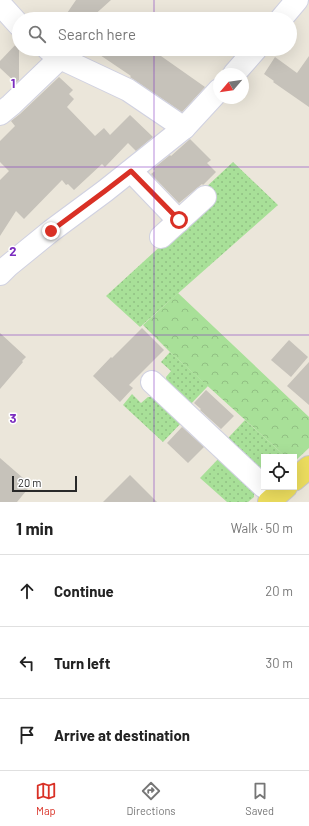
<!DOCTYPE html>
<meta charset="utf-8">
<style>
body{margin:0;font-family:Barlow,sans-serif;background:#f2f2f2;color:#222}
.controls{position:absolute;right:12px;bottom:12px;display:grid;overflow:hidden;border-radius:0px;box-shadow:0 4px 16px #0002}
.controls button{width:36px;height:36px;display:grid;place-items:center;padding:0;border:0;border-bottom:1px solid #e0e0e0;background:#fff;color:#222;font:20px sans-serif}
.compass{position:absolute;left:213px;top:68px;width:36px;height:36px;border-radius:50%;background:#fff;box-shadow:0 4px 16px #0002;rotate:241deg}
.scale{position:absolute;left:12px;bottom:10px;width:65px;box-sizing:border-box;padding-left:4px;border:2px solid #292929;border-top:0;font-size:11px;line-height:14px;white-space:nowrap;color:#292929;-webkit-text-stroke:3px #fff;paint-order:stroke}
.stop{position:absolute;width:12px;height:12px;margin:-9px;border:3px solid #d93025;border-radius:50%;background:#fff}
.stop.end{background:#d93025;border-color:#fff;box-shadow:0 1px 4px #0008}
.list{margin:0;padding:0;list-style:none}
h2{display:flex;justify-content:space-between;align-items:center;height:52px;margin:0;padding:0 16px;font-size:17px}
h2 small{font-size:13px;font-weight:400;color:#767676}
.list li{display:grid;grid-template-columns:26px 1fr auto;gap:12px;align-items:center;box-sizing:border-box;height:72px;padding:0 16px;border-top:1px solid #e0e0e0}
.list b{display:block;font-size:15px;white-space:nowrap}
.list em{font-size:13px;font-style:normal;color:#767676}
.icon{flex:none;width:22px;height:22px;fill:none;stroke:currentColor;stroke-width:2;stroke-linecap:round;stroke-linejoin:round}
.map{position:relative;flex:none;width:309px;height:502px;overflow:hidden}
.search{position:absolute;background:#fff;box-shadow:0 4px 16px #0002;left:12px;right:12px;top:12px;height:44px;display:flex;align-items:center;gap:10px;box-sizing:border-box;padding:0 14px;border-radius:22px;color:#767676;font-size:15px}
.sheet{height:268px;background:#fff}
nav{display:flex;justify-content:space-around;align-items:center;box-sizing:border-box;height:56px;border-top:1px solid #e0e0e0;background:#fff;font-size:11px;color:#767676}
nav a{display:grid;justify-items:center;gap:2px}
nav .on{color:#d93025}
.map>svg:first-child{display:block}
.grass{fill:url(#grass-dots)}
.forest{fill:url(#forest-crowns)}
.building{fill:#c6c2ba}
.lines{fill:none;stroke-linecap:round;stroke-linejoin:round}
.minor-casing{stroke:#d0d1e1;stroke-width:24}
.major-casing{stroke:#c7c7c7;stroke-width:24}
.minor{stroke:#fff;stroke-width:22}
.major{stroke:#ecdd5e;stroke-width:22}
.route{stroke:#d93025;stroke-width:5}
.grid{fill:none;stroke:#7b2cbf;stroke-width:1;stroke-opacity:0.55}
.grid-label{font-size:13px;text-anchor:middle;font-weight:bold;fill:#7b2cbf;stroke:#fff;stroke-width:3;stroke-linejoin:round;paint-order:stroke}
</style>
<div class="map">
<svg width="309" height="502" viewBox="0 0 309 502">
<defs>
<pattern id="grass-dots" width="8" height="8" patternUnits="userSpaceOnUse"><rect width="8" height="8" fill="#a8e098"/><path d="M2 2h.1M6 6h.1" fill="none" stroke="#91c083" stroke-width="1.8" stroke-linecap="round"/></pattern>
<pattern id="forest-crowns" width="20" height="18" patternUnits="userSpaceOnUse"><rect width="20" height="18" fill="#a8e098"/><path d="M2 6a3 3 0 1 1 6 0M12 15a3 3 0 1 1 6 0" fill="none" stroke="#91c083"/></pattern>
</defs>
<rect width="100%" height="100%" fill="#ebe6da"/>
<g class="grass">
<polygon points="233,162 278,205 140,327 106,296 212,199 203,190"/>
<polygon points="170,352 208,386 188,407 167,388 166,377 171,371 161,362"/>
<polygon points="132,394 141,403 148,397 158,397 183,421 163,442 123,405"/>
<polygon points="245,420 286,457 264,457 264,478 230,447 229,437"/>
<polygon points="221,456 254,487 254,497 248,502 227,502 200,478"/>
</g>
<polygon class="forest" points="178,293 309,417 309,448 294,462 294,457 286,457 170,352 143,325"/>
<g class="building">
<polygon points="76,0 111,0 91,18 93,19 63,19"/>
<polygon points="19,41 19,80 16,83 0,68 0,61"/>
<polygon points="74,49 151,49 205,87 182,112 130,77 131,76 97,53 94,56 85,50 82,54"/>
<polygon points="309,56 309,107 273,82 274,81 264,74 275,57 297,73"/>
<polygon points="59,77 73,90 69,94 74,99 67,107 95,136 104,128 110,135 130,115 153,137 136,151 128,143 105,167 102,164 74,190 68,184 66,185 62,180 24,219 16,211 0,236 0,180 9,171 0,162 0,141 15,126 11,121 20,114"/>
<polygon points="190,139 211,160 207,163 216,172 203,185 202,184 197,188 179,203 151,174 155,171 153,169 170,155 171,156"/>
<polygon points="142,328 164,350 129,385 133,388 120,402 93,376 111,357 112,358"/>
<polygon points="0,333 26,357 22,361 23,362 0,389"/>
<polygon points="289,340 308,357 291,377 271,360"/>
<polygon points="309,362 309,405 287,386"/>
<polygon points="206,390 234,416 221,429 200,410 201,409 194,403"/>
<polygon points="182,427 204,447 188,463 167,443"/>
<polygon points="0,458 31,485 17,502 0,502"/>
<polygon points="130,475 157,502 103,502"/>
</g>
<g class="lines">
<g class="minor-casing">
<g id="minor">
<polyline points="0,4 19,25"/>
<polyline points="281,19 297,0"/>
<polyline points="48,49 60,58 128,90 184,128"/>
<polyline points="234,74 256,49"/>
<polyline points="0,114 11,105 60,58"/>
<polyline points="131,171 179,221"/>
<polyline points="161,237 205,197"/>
<polyline points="0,274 8,266 51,231 105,191 184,128 219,90"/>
<polyline points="152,382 264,487"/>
</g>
</g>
<g class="major-casing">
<g id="major">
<polyline points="294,480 309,467"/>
<polyline points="269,502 286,487"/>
</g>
</g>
<use href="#minor" class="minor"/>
<use href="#major" class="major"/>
</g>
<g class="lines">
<polyline class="route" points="51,231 105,191 131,171 179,220"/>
</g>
<path class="grid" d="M154 0V19M154 49V502M0 167H309M0 335H309"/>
<g class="grid-label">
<text x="13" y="88">1</text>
<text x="13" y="256">2</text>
<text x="13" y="423">3</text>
</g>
</svg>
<div class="controls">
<button><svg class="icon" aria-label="locate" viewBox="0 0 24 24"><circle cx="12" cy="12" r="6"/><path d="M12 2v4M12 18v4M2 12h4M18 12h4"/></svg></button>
</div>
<svg class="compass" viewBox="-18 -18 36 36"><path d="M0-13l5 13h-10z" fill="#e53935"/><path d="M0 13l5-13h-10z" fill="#767676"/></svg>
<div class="scale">20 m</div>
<div class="stop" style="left:179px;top:220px"></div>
<div class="stop end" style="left:51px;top:231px"></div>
<div class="search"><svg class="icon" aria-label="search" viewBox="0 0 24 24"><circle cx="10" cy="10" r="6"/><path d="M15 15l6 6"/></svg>Search here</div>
</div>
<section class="sheet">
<h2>1 min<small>Walk · 50 m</small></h2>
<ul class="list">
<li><svg class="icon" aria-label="ahead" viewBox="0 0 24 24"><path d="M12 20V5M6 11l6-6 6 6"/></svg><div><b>Continue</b></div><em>20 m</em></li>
<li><svg class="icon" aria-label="left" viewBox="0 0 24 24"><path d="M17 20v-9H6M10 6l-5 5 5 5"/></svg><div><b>Turn left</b></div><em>30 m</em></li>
<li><svg class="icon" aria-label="arrive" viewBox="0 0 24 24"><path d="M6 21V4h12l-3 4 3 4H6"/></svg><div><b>Arrive at destination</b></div></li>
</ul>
</section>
<nav>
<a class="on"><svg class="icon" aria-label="map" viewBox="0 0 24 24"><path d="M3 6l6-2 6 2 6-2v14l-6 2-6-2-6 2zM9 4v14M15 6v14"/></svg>Map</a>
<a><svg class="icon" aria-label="directions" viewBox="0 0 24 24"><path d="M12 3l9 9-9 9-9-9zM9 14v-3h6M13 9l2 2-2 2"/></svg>Directions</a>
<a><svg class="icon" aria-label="saved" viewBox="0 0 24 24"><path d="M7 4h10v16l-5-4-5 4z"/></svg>Saved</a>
</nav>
